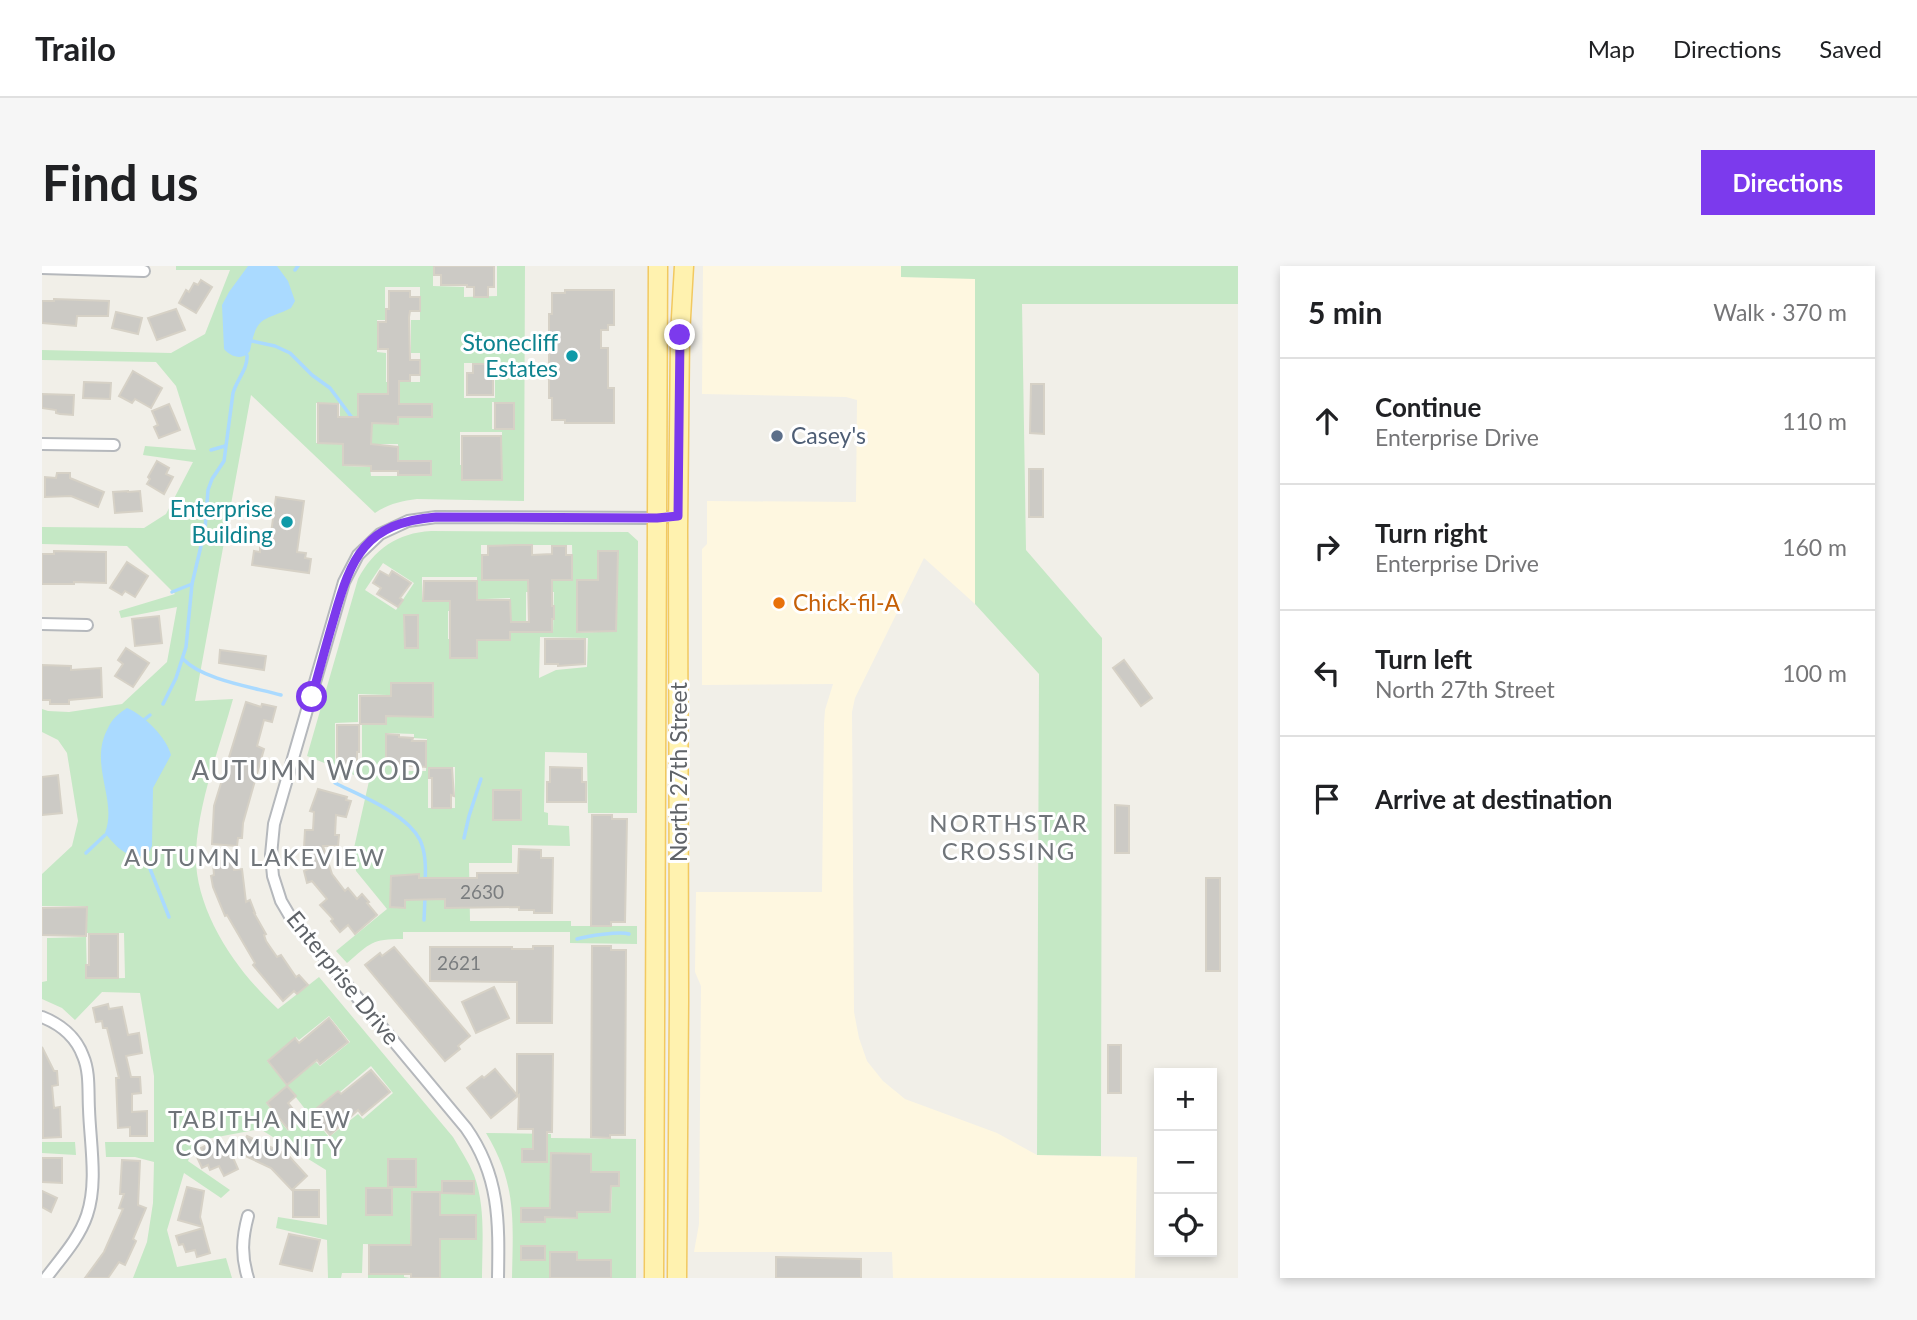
<!DOCTYPE html>
<meta charset="utf-8">
<style>
body{margin:0;font-family:Lato,sans-serif;background:#f6f6f6;color:#202124}
.controls{position:absolute;right:21px;bottom:21px;display:grid;overflow:hidden;border-radius:0px;box-shadow:0 4px 10px #0003}
.controls button{width:63px;height:63px;display:grid;place-items:center;padding:0;border:0;border-bottom:2px solid #e0e0e0;background:#fff;color:#202124;font:35px sans-serif}
.stop{position:absolute;width:21px;height:21px;margin:-16px;border:5px solid #7c3aed;border-radius:50%;background:#fff}
.stop.end{background:#7c3aed;border-color:#fff;box-shadow:0 2px 7px #0008}
.list{margin:0;padding:0;list-style:none}
h2{display:flex;justify-content:space-between;align-items:center;height:91px;margin:0;padding:0 28px;font-size:30px}
h2 small{font-size:23px;font-weight:400;color:#757577}
.list li{display:grid;grid-template-columns:46px 1fr auto;gap:21px;align-items:center;box-sizing:border-box;height:126px;padding:0 28px;border-top:2px solid #e0e0e0}
.list b{display:block;font-size:26px;white-space:nowrap}
.list p{margin:0;font-size:23px;white-space:nowrap;color:#757577}
.list em{font-size:23px;font-style:normal;color:#757577}
.icon{flex:none;width:38px;height:38px;fill:none;stroke:currentColor;stroke-width:2;stroke-linecap:round;stroke-linejoin:round}
.map{position:relative;flex:none;width:1196px;height:1012px;overflow:hidden;border-radius:0px}
header{display:flex;align-items:center;gap:42px;box-sizing:border-box;height:98px;padding:0 35px;background:#fff;border-bottom:2px solid #e0e0e0}
header strong{font-size:33px}
nav{display:flex;gap:38px;margin-inline-start:auto;font-size:24px}
.intro{display:flex;align-items:center;justify-content:space-between;box-sizing:border-box;height:168px;padding:0 42px}
h1{margin:0;font-size:49px}
.button{padding:18px 32px;border-radius:0px;background:#7c3aed;color:#fff;font-size:24px;font-weight:700}
main{display:flex;gap:42px;padding:0 42px}
aside{flex:1;background:#fff;border-radius:0px;box-shadow:0 4px 10px #0003}
.map>svg:first-child{display:block}
.commercial{fill:#fef7e0}
.green{fill:#c5e8c5;fill-rule:evenodd}
.water{fill:#aadaff}
.lines{fill:none;stroke-linecap:round;stroke-linejoin:round}
.stream{stroke:#aadaff;stroke-width:3.5}
.building{fill:#cccac5;stroke:#d6d1c6;stroke-width:2}
.minor-casing{stroke:#b5b8bc;stroke-width:14}
.primary-casing{stroke:#f2c960;stroke-width:21}
.minor{stroke:#fff;stroke-width:10}
.primary{stroke:#fff2af;stroke-width:18}
.route{stroke:#7c3aed;stroke-width:9}
.culture-dot{fill:#0f9aa8;stroke:#fff;stroke-width:2.5}
.service-dot{fill:#5c6f8a;stroke:#fff;stroke-width:2.5}
.food-dot{fill:#e8710a;stroke:#fff;stroke-width:2.5}
.labels{text-anchor:middle;stroke-width:6;stroke-linejoin:round;paint-order:stroke}
.number-label{font-size:19px;fill:#7a7d7f}
.culture-label{font-size:23px;fill:#0d838f;stroke:#fff;text-anchor:end}
.service-label{font-size:23px;fill:#4e5e75;stroke:#fff;text-anchor:start}
.food-label{font-size:23px;fill:#c56008;stroke:#fff;text-anchor:start}
.street-label{font-size:23px;fill:#5f6368;stroke:#fff}
.neighbourhood-label{font-size:24px;letter-spacing:2px;fill:#70757a;stroke:#fff}
.quarter-label{font-size:26px;letter-spacing:2px;fill:#70757a;stroke:#fff}
</style>
<header>
<strong>Trailo</strong>
<nav><a>Map</a><a>Directions</a><a>Saved</a></nav>
</header>
<div class="intro"><h1>Find us</h1><a class="button">Directions</a></div>
<main>
<div class="map">
<svg width="1196" height="1012" viewBox="0 0 1196 1012">
<rect width="100%" height="100%" fill="#f1efe8"/>
<polygon class="commercial" points="661,0 859,0 859,11 933,12 933,338 882,292 813,432 810,446 812,746 817,772 825,795 841,815 863,833 955,867 995,889 1095,891 1093,1012 851,1012 850,986 652,986 657,958 659,720 653,706 654,626 780,626 782,458 783,444 791,418 660,419 660,283 665,278 665,235 814,236 815,134 804,131 660,128"/>
<g class="green">
<path d="M134 0H391V20L422 21V31L455 30V0H483L482 235 375 233C359 235 346 238 333 247L209 129 153 435 191 433C177 483 157 534 154 585 151 643 195 706 236 743L277 711 411 871C418 883 426 895 432 909 444 941 440 978 440 1012H398V984H369L362 999V1011L368 1012H326V1009L355 1008 356 979 321 978 320 1007H300L299 1012H286L285 974 234 962 236 951 285 959 284 904 218 863 154 875 146 895 188 924 179 932 142 907 125 964 135 1001 184 992 190 1012H91L105 976 111 937 112 896 93 891H64L63 876H112V810L98 727 60 726 33 754 20 742 0 733V716L5 715V672L44 671 45 713 83 712 82 667H45L44 640H0V608L30 580 36 555 25 487 16 474 0 466V443L6 445 27 446 80 438 125 396 135 341 79 352 77 345 133 328 85 280 0 278V261L102 262 124 248 151 196 101 189 103 180 154 184 134 120 114 96 0 94V84L129 87 163 68 188 4H134ZM343 21H378V54H369V87H378V116H344V87L335 86V54H343ZM422 97H453V132H422ZM316 127H357V157H316ZM450 136 473 137 472 164 450 163ZM274 137H298V178L274 177ZM418 166H460V198L418 199ZM302 170H329L330 178H356V210H329L328 201 301 200ZM287 750 308 776 278 800 274 796 245 819 225 795 254 771 257 774ZM329 800 351 827 321 853 316 848 287 871 268 848 296 824 298 826ZM245 820 267 848 246 865 224 837ZM346 893H374V922H350V950H323V922H345ZM369 926H398V981L368 980Z"/>
<polygon points="859,0 1196,0 1196,38 980,38 984,284 1060,372 1059,890 995,889 997,408 933,338 933,13 859,11"/>
<path d="M389 265 586 266 596 275 595 547H546L545 487 503 486 502 546 506 547V559L527 560 528 580 470 579V597H427L428 655H529V660H595V678L528 677V666H361V673C329 673 329 677 305 697L294 685 345 643 314 605 312 582 327 515 265 490 316 313C332 283 355 267 389 265ZM439 279H530L531 315H439ZM341 297 372 317 354 344 323 324ZM380 311H435V335H380ZM556 313V366L535 367V314ZM484 326H512L511 367 484 366ZM468 332 469 374H443V333ZM406 345H436V374L406 373ZM498 371 546 372 545 401 514 404 497 412ZM316 428 345 429V459H320V500H293V457L316 456ZM344 467 372 468V472L385 473 384 505H355V499L343 498ZM386 501H413V542H386Z"/>
<path d="M444 867 509 868V872L594 873V1012H569V993L542 994V1012H536V986H508L507 1012H470C471 955 475 918 444 867ZM508 887H549V916H508ZM551 905H578V920H570L569 947H542V918H550ZM508 923 536 924V953L507 952Z"/>
<polygon points="0,876 33,876 34,889 0,887"/>
</g>
<g class="water">
<path d="M206 0H235L246 15 253 35 249 42C221 56 215 48 208 85 201 95 189 91 182 83L180 39 187 26Z"/>
<path d="M85 442C102 449 125 472 129 489L111 522 110 580 106 588C89 597 73 580 63 567 76 533 46 499 66 462 70 453 77 447 85 442Z"/>
</g>
<g class="lines">
<g class="stream">
<polyline points="253,4 256,0"/>
<polyline points="210,75 233,80 248,87 270,109 288,122 311,153"/>
<polyline points="169,184 183,180"/>
<polyline points="130,326 150,318"/>
<path d="M141 393C161 414 210 421 239 429"/>
<path d="M121 438 134 412 144 381 150 318 163 263 166 224 170 213 182 195 191 127C195 113 206 103 205 89"/>
<polyline points="103,453 108,449"/>
<path d="M293 517C319 530 364 547 378 574 384 587 384 602 383 616"/>
<polyline points="422,572 427,550 439,513"/>
<polyline points="44,587 63,569"/>
<polyline points="103,590 127,651"/>
<polyline points="382,654 383,631"/>
<path d="M535 673C545 670 578 665 587 668"/>
</g>
</g>
<g class="building">
<polygon points="392,0 452,0 452,21 446,21 446,31 432,31 432,21 425,21 425,19 399,19 399,9 392,9"/>
<polygon points="159,14 170,21 154,47 137,37 144,24 147,26 152,17 156,19"/>
<polygon points="523,24 572,24 572,59 566,59 566,64 559,64 559,82 566,82 566,122 572,122 572,157 523,157 523,154 510,154 510,132 507,132 507,48 510,48 510,27 523,27"/>
<polygon points="347,25 368,25 368,31 378,31 378,45 368,45 367,51 368,94 378,94 378,109 368,109 368,115 357,115 357,138 390,138 390,151 356,151 356,158 330,157 329,178 356,181 356,195 389,195 389,209 356,209 356,205 329,205 329,200 301,199 301,178 276,177 276,137 296,138 296,151 316,151 316,128 346,128 346,83 336,83 336,56 344,56 344,43 347,43"/>
<polygon points="12,33 67,35 66,50 35,50 34,60 0,57 0,35 12,35"/>
<polygon points="134,43 143,64 115,74 106,52"/>
<polygon points="74,46 100,52 96,68 70,62"/>
<polygon points="431,98 445,98 445,107 451,107 451,129 425,129 425,107 431,107"/>
<polygon points="91,105 120,122 109,142 93,133 90,137 77,130"/>
<polygon points="42,116 69,117 68,133 41,132"/>
<polygon points="989,118 1002,118 1002,168 988,167"/>
<polygon points="0,128 32,129 31,149 18,148 14,147 14,144 0,142"/>
<rect x="453" y="137" width="19" height="26"/>
<polygon points="127,138 138,164 117,172 112,161 116,159 110,145"/>
<polygon points="420,170 459,170 460,214 420,214"/>
<polygon points="115,195 127,202 124,208 131,211 122,228 105,218 108,213 106,211"/>
<rect x="987" y="203" width="14" height="48"/>
<polygon points="15,207 28,207 28,212 62,226 56,241 29,230 3,231 3,211 14,212"/>
<polygon points="86,225 86,226 98,225 100,245 73,247 71,226"/>
<polygon points="234,231 262,235 255,286 264,287 263,292 269,293 267,307 210,299 212,285 218,286 218,280 227,282"/>
<polygon points="476,279 490,279 490,289 510,288 510,280 524,280 524,289 530,289 530,314 510,314 510,340 512,340 512,353 510,353 510,366 468,366 468,374 435,374 435,392 408,392 408,335 381,335 382,315 435,315 435,334 468,334 469,356 487,356 486,314 440,314 440,289 446,289 446,280"/>
<polygon points="12,285 64,286 64,317 32,316 32,318 0,318 0,288 12,288"/>
<polygon points="556,285 576,285 574,365 535,366 535,314 556,314"/>
<polygon points="85,296 106,310 93,331 83,325 80,329 68,322"/>
<polygon points="338,305 347,310 350,305 369,317 358,332 361,334 356,341 335,328 339,322 331,317"/>
<polygon points="362,349 376,349 376,382 363,382"/>
<polygon points="117,350 120,377 93,380 90,353"/>
<polygon points="503,373 543,373 543,398 516,400 516,398 503,398"/>
<polygon points="84,382 107,397 91,421 73,410 81,398 76,394"/>
<polygon points="178,384 224,390 222,404 177,397"/>
<polygon points="1082,394 1110,432 1099,440 1071,402"/>
<polygon points="0,399 29,400 29,404 59,402 60,431 27,434 27,438 8,438 8,434 0,434"/>
<polygon points="349,417 391,417 391,451 344,450 344,458 318,458 318,430 349,430"/>
<polygon points="204,436 219,441 220,438 234,441 230,456 222,454 215,480 222,483 201,557 200,572 196,572 195,580 170,578 172,540"/>
<polygon points="295,459 317,459 317,486 315,486 315,499 295,499"/>
<polygon points="344,468 357,469 357,471 371,472 370,475 384,475 384,501 357,499 357,497 344,497"/>
<polygon points="508,501 540,502 540,516 544,516 544,536 505,536 505,516 508,516"/>
<polygon points="387,502 410,502 412,530 409,529 409,542 390,542 390,512 387,512"/>
<polygon points="16,509 20,547 0,549 0,511"/>
<polygon points="276,523 305,531 304,534 309,535 304,551 294,549 293,569 297,569 296,580 281,580 290,608 303,625 306,622 315,633 320,628 327,636 325,637 335,649 313,668 306,659 298,666 289,655 291,653 278,639 285,633 270,615 265,617 262,605 266,603 264,598 266,597 262,582 263,564 271,564 272,546 268,545"/>
<rect x="451" y="524" width="28" height="30"/>
<polygon points="1073,539 1087,540 1087,587 1073,587"/>
<polygon points="550,549 570,549 570,553 585,553 583,656 569,656 569,660 549,660"/>
<polygon points="477,583 499,584 499,592 511,592 510,647 492,647 492,644 477,644 477,641 403,642 403,633 363,634 363,642 348,641 349,610 377,608 377,612 435,612 435,607 476,607"/>
<polygon points="191,593 192,604 200,603 204,636 208,634 213,647 212,647 224,668 222,669 224,675 235,691 239,689 254,711 257,709 266,719 255,728 252,725 241,735 211,699 213,697 185,649 183,650 171,621 169,610 172,609 171,596"/>
<rect x="1164" y="612" width="14" height="93"/>
<polygon points="45,641 44,670 0,669 0,642"/>
<polygon points="47,668 76,668 76,712 44,712 44,699 47,699"/>
<polygon points="491,680 511,680 510,757 475,757 475,716 388,715 388,681 470,681 470,683 491,683"/>
<polygon points="550,680 569,680 569,684 584,684 583,869 568,869 568,872 549,871"/>
<polygon points="352,681 428,770 416,780 418,783 403,795 323,699 338,687 340,690"/>
<polygon points="452,721 467,752 434,767 420,736"/>
<polygon points="66,738 67,743 80,741 86,769 97,767 100,787 84,790 89,811 98,811 99,827 90,828 90,846 105,845 105,870 88,870 88,861 76,862 74,812 77,812 65,762 61,762 60,755 54,756 51,742"/>
<polygon points="287,752 306,776 278,798 275,794 245,819 226,795 253,772 257,777"/>
<rect x="1066" y="779" width="13" height="48"/>
<polygon points="0,781 12,805 15,805 16,819 10,820 12,842 18,841 19,871 1,872"/>
<polygon points="475,788 511,788 510,866 505,866 505,896 480,896 480,883 491,883 491,863 476,863 477,829 449,852 425,822 440,810 442,812 453,803 475,829"/>
<polygon points="329,804 348,826 320,849 316,844 288,869 269,847 296,825 299,828"/>
<polygon points="245,820 254,830 246,837 259,853 246,863 225,837"/>
<polygon points="205,870 246,889 265,910 250,924 229,902 197,887"/>
<polygon points="173,875 176,882 185,878 196,903 182,910 177,900 168,904 166,899 160,902 155,891 162,888 159,882"/>
<polygon points="509,887 549,888 549,906 577,906 577,920 569,920 568,946 535,946 535,952 503,951 503,956 479,956 479,942 508,942"/>
<polygon points="0,892 20,892 20,917 0,916"/>
<rect x="346" y="893" width="28" height="28"/>
<polygon points="80,894 98,895 96,939 104,942 91,973 94,975 83,999 77,996 66,1012 43,1012 62,986 81,943 77,942 82,928 78,928"/>
<polygon points="400,915 432,915 432,928 400,927"/>
<polygon points="145,921 162,925 158,951 161,961 136,954"/>
<rect x="324" y="922" width="26" height="27"/>
<rect x="251" y="924" width="26" height="27"/>
<polygon points="0,925 15,932 9,946 0,941"/>
<polygon points="370,926 398,926 398,949 434,949 434,973 398,973 398,1012 369,1012 369,1008 327,1008 327,979 369,979"/>
<polygon points="161,962 168,987 155,991 153,984 144,986 141,978 137,979 134,970"/>
<polygon points="247,968 278,974 270,1005 238,998"/>
<rect x="479" y="980" width="24" height="14"/>
<polygon points="508,986 535,986 535,994 569,994 569,1012 508,1012"/>
<polygon points="734,991 819,993 819,1012 734,1012"/>
</g>
<g class="lines">
<g class="minor-casing">
<g id="minor">
<polyline points="0,2 102,5"/>
<polyline points="0,178 72,179"/>
<polyline points="0,358 45,359"/>
<path d="M0 751C18 758 34 771 41 790 48 806 46 826 47 843 48 877 56 916 45 949 37 973 18 993 4 1012"/>
<path d="M206 950C200 972 199 990 206 1012"/>
<path d="M456 1012C457 956 458 910 424 862L249 652 239 635 231 610 229 589 232 558 302 316 316 289 338 268 366 255 394 251 615 252 636 250"/>
</g>
</g>
<g class="primary-casing">
<g id="primary">
<polyline points="612,1012 616,0"/>
<polyline points="635,1012 637,735 636,264 638,69 642,0"/>
</g>
</g>
<use href="#minor" class="minor"/>
<use href="#primary" class="primary"/>
</g>
<g class="lines">
<path class="route" d="M270 431C277 405 284 379 292 352 309 291 323 257 394 251L615 252 636 250 638 69"/>
</g>
<g class="culture-dot">
<circle cx="530" cy="90" r="7"/>
<circle cx="245" cy="256" r="7"/>
</g>
<circle class="service-dot" cx="735" cy="170" r="7"/>
<circle class="food-dot" cx="737" cy="337" r="7"/>
<g class="labels">
<g class="number-label">
<text x="440" y="633">2630</text>
<text x="417" y="704">2621</text>
</g>
<g class="culture-label">
<text x="516" y="85">Stonecliff<tspan x="516" dy="26">Estates</tspan></text>
<text x="231" y="251">Enterprise<tspan x="231" dy="26">Building</tspan></text>
</g>
<g class="service-label">
<text x="749" y="178">Casey's</text>
</g>
<g class="food-label">
<text x="751" y="345">Chick-fil-A</text>
</g>
<g class="street-label">
<text transform="translate(637 506) rotate(-90)" y="8">North 27th Street</text>
<text transform="translate(301 712) rotate(51)" y="8">Enterprise Drive</text>
</g>
<g class="neighbourhood-label">
<text x="967" y="566">NORTHSTAR<tspan x="967" dy="28">CROSSING</tspan></text>
<text x="213" y="600">AUTUMN LAKEVIEW</text>
<text x="218" y="862">TABITHA NEW<tspan x="218" dy="28">COMMUNITY</tspan></text>
</g>
<g class="quarter-label">
<text x="265" y="514">AUTUMN WOOD</text>
</g>
</g>
</svg>
<div class="controls">
<button>+</button>
<button>−</button>
<button><svg class="icon" aria-label="locate" viewBox="0 0 24 24"><circle cx="12" cy="12" r="6"/><path d="M12 2v4M12 18v4M2 12h4M18 12h4"/></svg></button>
</div>
<div class="stop" style="left:270px;top:431px"></div>
<div class="stop end" style="left:638px;top:69px"></div>
</div>
<aside>
<h2>5 min<small>Walk · 370 m</small></h2>
<ul class="list">
<li><svg class="icon" aria-label="ahead" viewBox="0 0 24 24"><path d="M12 20V5M6 11l6-6 6 6"/></svg><div><b>Continue</b><p>Enterprise Drive</p></div><em>110 m</em></li>
<li><svg class="icon" aria-label="right" viewBox="0 0 24 24"><path d="M7 20v-9h11M14 6l5 5-5 5"/></svg><div><b>Turn right</b><p>Enterprise Drive</p></div><em>160 m</em></li>
<li><svg class="icon" aria-label="left" viewBox="0 0 24 24"><path d="M17 20v-9H6M10 6l-5 5 5 5"/></svg><div><b>Turn left</b><p>North 27th Street</p></div><em>100 m</em></li>
<li><svg class="icon" aria-label="arrive" viewBox="0 0 24 24"><path d="M6 21V4h12l-3 4 3 4H6"/></svg><div><b>Arrive at destination</b></div></li>
</ul>
</aside>
</main>
